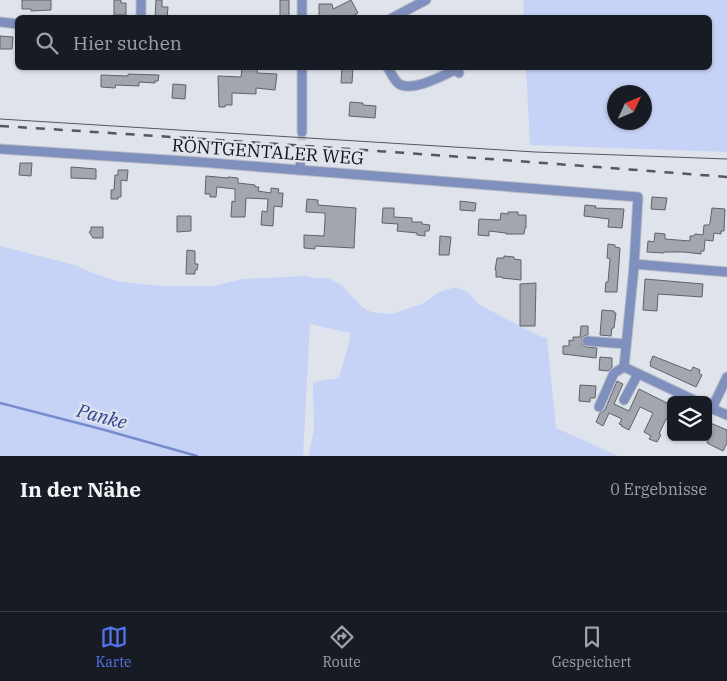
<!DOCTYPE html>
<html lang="de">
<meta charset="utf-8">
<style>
body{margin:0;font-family:"IBM Plex Serif",serif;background:#20242c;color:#f1f3f6}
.controls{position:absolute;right:15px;bottom:15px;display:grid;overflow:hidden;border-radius:8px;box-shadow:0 1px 4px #0004}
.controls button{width:45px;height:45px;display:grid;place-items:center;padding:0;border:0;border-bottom:1px solid #363941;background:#171b24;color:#f1f3f6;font:25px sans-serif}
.compass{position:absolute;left:607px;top:85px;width:45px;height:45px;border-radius:50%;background:#171b24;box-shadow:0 1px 4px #0004;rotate:46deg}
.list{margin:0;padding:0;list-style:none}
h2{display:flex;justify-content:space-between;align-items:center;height:65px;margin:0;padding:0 20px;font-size:21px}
h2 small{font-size:16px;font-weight:400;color:#9ea1a6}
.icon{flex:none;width:28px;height:28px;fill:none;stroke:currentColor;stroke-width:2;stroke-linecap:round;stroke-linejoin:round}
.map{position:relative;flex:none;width:727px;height:456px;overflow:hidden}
.search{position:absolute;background:#171b24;box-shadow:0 1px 4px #0004;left:15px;right:15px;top:15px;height:55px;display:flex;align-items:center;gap:12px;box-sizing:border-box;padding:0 18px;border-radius:8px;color:#9ea1a6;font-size:19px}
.sheet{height:155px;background:#171b24}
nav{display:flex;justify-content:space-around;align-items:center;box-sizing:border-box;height:70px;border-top:1px solid #363941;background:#171b24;font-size:14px;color:#9ea1a6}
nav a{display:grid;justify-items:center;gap:2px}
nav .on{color:#5573e8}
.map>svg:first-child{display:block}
.green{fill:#c6d3f6;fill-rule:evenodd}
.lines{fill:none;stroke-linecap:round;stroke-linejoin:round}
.stream{stroke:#778ccd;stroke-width:2.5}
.building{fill:#a2a6ae;stroke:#5f626a}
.minor-tunnel{stroke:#c0c4cc;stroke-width:9;stroke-dasharray:9 4.5;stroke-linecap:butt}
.minor-casing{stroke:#babec5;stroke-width:11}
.minor{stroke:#7f8fbe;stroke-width:9}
.tram{stroke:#55575c;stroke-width:1}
.rail{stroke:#55575c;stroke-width:2.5;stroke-dasharray:9 9;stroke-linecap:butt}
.labels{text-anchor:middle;stroke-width:4.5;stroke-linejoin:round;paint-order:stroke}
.street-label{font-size:18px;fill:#121316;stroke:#dfe3ec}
.water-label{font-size:19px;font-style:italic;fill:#2f4291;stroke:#dfe3ec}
</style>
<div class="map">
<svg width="727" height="456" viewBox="0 0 727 456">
<rect width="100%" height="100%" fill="#dfe3ec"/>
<g class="green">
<path d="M523 0H727V152L530 145 526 68H710V18L524 17ZM614 92H644V122H614Z"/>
<polygon points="0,246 75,265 90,272 116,281 160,286 214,286 242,279 306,276 315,278 329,278 344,287 347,291 362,307 371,312 391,314 422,304 439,292 456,287 469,293 478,304 539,336 547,338 556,428 618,456 309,456 314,428 313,382 339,378 350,339 350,333 310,324 303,456 0,456"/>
</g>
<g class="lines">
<polyline class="stream" points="0,403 101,429 197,456"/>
</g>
<g class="building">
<polygon points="22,0 51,0 51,10 31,11 31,9 22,9"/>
<polygon points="114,0 121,0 121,3 126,3 126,15 114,15"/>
<polygon points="156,0 162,0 162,7 168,7 167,18 155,18"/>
<rect x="280" y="0" width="9" height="18"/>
<polygon points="351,0 358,13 349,18 319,18 319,4 332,4 333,9"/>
<polygon points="0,36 13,37 12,49 0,49"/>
<polygon points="242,68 258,68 257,73 277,74 275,90 256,88 256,94 232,93 232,105 225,105 225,107 219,107 218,76 241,77"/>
<polygon points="342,68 353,68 352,83 341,83"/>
<polygon points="128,74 159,75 158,81 155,81 155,83 139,82 139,86 116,85 115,88 101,87 101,75 128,76"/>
<polygon points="173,84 186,85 185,99 172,98"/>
<polygon points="350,102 363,103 363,105 376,106 375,118 349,116"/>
<polygon points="20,163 32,163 31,176 19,175"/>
<polygon points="71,167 96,169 96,179 71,178"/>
<polygon points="118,170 128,170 127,181 121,180 121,197 118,197 118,199 111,199 111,190 114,190 115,175 118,175"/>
<polygon points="206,176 228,178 228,177 238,178 238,183 255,185 255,187 259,187 258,191 271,193 271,188 279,189 278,193 283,193 282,207 274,206 273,226 261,225 262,211 267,212 268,199 246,198 245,217 231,217 232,201 235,202 235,189 217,187 216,197 210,197 210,194 205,194"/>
<polygon points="652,197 667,198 665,210 651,209"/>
<polygon points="307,199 318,200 318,205 356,208 354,248 315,246 315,249 304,248 304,235 324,236 325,220 325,213 306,212"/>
<polygon points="460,201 476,203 475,211 460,210"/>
<polygon points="585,205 596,206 595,208 624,209 622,228 608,227 609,219 584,216"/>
<polygon points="383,208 394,208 394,217 412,218 412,222 422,222 422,224 430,225 429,231 425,231 425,236 417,235 417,233 397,231 398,224 382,223"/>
<polygon points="712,208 725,209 724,231 721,231 721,234 714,233 713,241 705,240 704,251 701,251 701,254 684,252 664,252 664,253 647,252 648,241 654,242 655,233 665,234 665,239 690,241 690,236 694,236 695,234 703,235 704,225 709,225 710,223"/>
<polygon points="508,212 518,212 518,215 526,215 526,228 525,228 524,234 506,234 506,233 489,231 489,236 478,235 479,219 500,220 501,213 508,214"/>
<polygon points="177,216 191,216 191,231 177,232"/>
<polygon points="91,227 103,227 103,238 93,238 89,232 91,231"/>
<polygon points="440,236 451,237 449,255 439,255"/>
<polygon points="608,244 615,245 615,247 620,248 617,292 605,292 606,282 608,282 610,259 607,258"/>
<polygon points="187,250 195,251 195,264 198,264 197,270 195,270 195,274 186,274"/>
<polygon points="504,256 514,257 514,259 521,260 521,280 502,278 502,277 496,277 496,270 495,270 497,258 504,258"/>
<polygon points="645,279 703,284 702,297 658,294 657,311 643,310"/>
<polygon points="536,283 535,326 520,326 520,284"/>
<polygon points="602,310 614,311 614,313 616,313 614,328 612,328 611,336 600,335"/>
<polygon points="581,326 588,326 588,335 584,336 582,338 582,344 586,347 597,348 596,358 563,354 563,346 569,346 569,340 573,341 573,337 580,337"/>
<polygon points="653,356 691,371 693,367 700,370 699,373 702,375 696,387 650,366 651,364 650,363"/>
<polygon points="600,357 612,358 612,367 608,371 599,370"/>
<polygon points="617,381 623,384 614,404 629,411 639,389 671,405 671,422 666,419 659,434 661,435 657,442 649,439 651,436 644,432 653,413 640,407 629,430 621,426 622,425 619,424 622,419 609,413 603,426 596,422 600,413 605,410"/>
<polygon points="580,385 596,386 595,398 590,398 590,402 579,401"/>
<polygon points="708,422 727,430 727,443 723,451 707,443 710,435 708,434"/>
</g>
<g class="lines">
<polyline class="minor-tunnel" points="301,154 302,132"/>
<g class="minor-casing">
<g id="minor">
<polyline points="141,18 141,0"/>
<polyline points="302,18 302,0"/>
<polyline points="392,18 426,0"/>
<polyline points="0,22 18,24"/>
<path d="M388 68C391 73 394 80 399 84 413 92 442 76 455 70L459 73"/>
<polyline points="302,132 302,68"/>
<polyline points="0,149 199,162 638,197 634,267 624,367"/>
<polyline points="300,170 301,154"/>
<polyline points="634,264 727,272"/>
<polyline points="587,341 626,344"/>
<polyline points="624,367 694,400"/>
<polyline points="624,400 638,374"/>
<polyline points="599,407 614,373 624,367"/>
<polyline points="708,407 727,415"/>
<polyline points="712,408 727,377"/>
</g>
</g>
<use href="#minor" class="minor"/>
<polyline class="tram" points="0,119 535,152 727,159"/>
<path class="rail" d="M0 126C242 141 485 158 727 177"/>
</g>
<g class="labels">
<g class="street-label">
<text transform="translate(268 152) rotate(4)" y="6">RÖNTGENTALER WEG</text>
</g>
<g class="water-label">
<text transform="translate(102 416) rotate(15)" y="7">Panke</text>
</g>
</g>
</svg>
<div class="controls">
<button><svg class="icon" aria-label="layers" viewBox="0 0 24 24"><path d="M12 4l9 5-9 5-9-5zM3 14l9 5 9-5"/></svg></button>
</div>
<svg class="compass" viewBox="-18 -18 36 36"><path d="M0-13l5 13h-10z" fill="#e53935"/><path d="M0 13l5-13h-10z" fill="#9ea1a6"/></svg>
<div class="search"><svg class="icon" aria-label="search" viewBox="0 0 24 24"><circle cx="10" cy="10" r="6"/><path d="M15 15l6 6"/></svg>Hier suchen</div>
</div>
<section class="sheet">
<h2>In der Nähe<small>0 Ergebnisse</small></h2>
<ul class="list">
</ul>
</section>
<nav>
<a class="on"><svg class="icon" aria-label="map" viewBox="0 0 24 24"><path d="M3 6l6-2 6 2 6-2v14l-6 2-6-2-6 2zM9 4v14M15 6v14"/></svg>Karte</a>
<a><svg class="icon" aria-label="directions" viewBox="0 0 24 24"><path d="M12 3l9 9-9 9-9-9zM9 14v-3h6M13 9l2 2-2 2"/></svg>Route</a>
<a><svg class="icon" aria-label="saved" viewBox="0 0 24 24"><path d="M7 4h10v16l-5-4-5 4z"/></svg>Gespeichert</a>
</nav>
